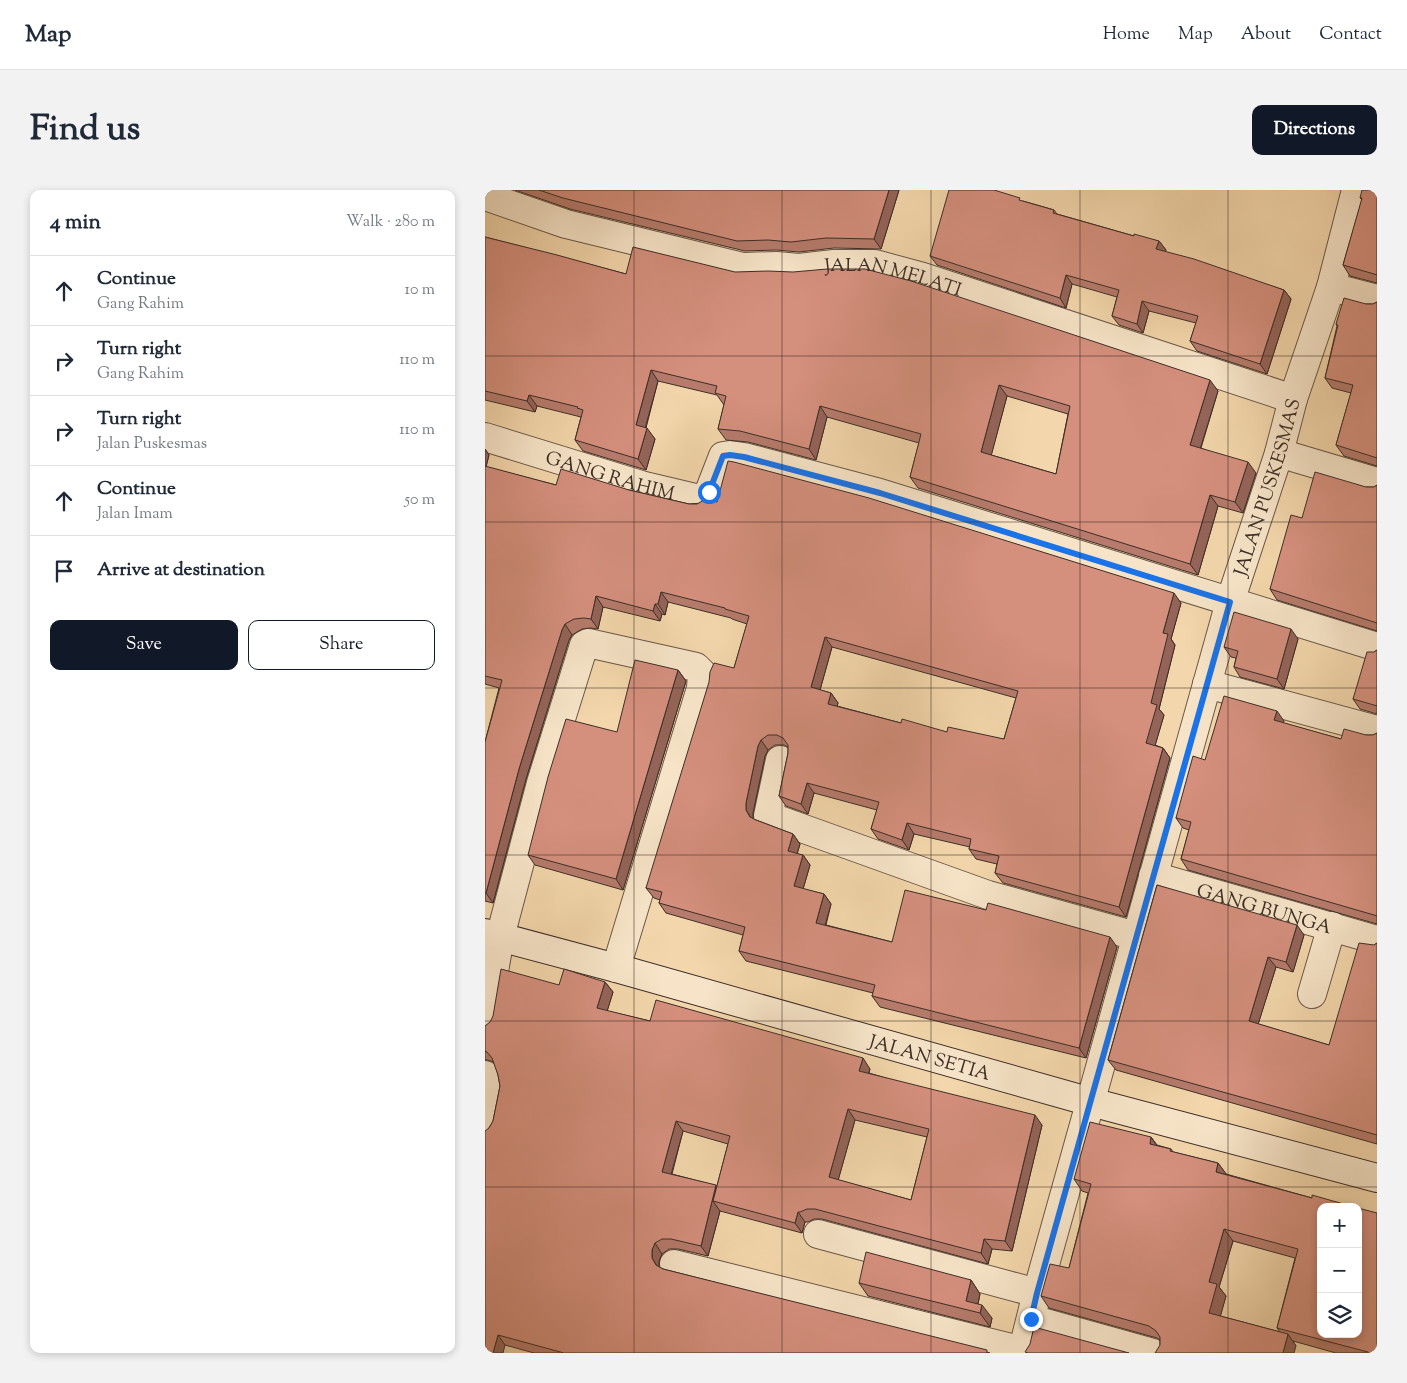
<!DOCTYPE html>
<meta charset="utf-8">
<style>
body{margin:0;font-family:"Sorts Mill Goudy",serif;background:#f2f2f3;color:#1f2937}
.controls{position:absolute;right:15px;bottom:15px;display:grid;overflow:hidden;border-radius:10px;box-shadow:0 2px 8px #0003}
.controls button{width:45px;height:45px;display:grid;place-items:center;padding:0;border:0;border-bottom:1px solid #e0e1e3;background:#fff;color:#1f2937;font:25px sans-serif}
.stop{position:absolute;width:15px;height:15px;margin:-11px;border:4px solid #1a73e8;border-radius:50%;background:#fff}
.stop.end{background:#1a73e8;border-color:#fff;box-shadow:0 1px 5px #0008}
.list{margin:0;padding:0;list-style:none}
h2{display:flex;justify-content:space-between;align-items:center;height:65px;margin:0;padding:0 20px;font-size:21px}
h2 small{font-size:16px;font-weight:400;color:#747a83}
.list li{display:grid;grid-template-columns:32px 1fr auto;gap:15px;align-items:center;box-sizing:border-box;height:70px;padding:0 20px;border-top:1px solid #e0e1e3}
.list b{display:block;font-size:19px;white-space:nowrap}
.list p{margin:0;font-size:16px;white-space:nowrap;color:#747a83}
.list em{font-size:16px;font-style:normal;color:#747a83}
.actions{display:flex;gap:10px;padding:15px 20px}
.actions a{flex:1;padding:11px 0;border:1px solid #111827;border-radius:10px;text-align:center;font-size:18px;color:#111827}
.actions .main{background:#111827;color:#fff}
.icon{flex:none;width:28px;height:28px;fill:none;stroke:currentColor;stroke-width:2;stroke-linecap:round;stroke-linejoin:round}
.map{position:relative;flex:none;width:892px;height:1163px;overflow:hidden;border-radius:10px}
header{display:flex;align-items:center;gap:30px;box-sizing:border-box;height:70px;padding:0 25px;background:#fff;border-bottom:1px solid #e0e1e3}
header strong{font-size:24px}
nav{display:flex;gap:28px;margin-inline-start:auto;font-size:18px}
.intro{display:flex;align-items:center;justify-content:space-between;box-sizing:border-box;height:120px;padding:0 30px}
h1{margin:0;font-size:35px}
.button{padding:12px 22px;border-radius:10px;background:#111827;color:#fff;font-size:18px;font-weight:700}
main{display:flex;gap:30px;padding:0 30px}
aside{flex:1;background:#fff;border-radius:10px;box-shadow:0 2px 8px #0003}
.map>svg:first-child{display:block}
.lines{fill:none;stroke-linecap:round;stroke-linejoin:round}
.street-casing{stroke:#6a5848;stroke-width:30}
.secondary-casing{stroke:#3d2e27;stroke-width:30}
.street{stroke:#f7e4c8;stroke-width:28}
.secondary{stroke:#f7e4c8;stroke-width:28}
.wall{fill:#b67b6c;stroke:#3d2e27;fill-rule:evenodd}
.shaded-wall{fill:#946458;stroke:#3d2e27}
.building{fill:#d48f7d;stroke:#3d2e27;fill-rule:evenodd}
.route{stroke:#1a73e8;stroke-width:6}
.grid{fill:none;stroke:#3d2e27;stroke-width:1;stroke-opacity:0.55}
.labels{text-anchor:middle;stroke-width:5;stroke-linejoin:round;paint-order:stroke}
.street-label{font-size:19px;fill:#3d2e27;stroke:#f7e4c8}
</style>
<header>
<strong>Map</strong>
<nav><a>Home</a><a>Map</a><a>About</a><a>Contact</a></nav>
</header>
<div class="intro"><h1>Find us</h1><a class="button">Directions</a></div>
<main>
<aside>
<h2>4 min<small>Walk · 280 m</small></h2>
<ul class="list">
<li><svg class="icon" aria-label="ahead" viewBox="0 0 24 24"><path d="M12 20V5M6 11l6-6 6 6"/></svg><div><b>Continue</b><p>Gang Rahim</p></div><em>10 m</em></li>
<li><svg class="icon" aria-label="right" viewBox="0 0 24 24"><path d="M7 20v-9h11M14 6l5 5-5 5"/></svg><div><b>Turn right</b><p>Gang Rahim</p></div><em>110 m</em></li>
<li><svg class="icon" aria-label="right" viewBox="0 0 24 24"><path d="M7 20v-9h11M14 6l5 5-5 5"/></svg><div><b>Turn right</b><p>Jalan Puskesmas</p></div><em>110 m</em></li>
<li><svg class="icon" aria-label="ahead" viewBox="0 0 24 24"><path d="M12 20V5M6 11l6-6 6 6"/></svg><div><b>Continue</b><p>Jalan Imam</p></div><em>50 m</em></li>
<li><svg class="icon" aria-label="arrive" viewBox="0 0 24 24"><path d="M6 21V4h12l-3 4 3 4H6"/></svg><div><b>Arrive at destination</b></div></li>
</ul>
<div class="actions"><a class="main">Save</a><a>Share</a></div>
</aside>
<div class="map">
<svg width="892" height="1163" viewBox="0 0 892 1163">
<rect width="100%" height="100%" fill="#f3d6ab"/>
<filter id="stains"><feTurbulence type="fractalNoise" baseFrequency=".004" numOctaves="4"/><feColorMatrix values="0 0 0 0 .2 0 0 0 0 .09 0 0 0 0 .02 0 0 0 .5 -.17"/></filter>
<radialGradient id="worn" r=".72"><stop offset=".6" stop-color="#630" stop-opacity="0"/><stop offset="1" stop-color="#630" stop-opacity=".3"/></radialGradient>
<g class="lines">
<g class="street-casing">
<g id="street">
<path id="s1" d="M0 6 81 34 258 77 291 76 314 78 349 74H390L438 87 808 209"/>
<polyline points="846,97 892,109"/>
<path id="s2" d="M0 247 156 295 215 309 224 302 238 266 245 265 259 267 395 303 892 457"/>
<polyline points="794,263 892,292"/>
<polyline points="722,494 892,540"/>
<polyline points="295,570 283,626 503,705 651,746"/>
<path id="s3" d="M668 686 892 750"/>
<polyline points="827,804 847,736"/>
<polyline points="0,833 15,747 56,593 99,455 103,453 211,477 217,483 216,498 131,778"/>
<path d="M0 885C12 908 5 915 0 938"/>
<polyline points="333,1044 552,1103"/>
<polyline points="189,1074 538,1161"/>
<polyline points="546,1129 668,1163"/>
<path id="s4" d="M537 1163 552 1103 745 412 794 263 808 209 846 97 871 0"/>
</g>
</g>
<g class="secondary-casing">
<g id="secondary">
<path id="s5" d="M0 743 131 778 606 912 892 988"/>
</g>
</g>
<use href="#street" class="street"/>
<use href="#secondary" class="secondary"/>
</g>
<g class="wall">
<polygon points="30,0 414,0 396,59 349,58 314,62 291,60 260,61 85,19"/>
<polygon points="892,0 892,93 865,86 858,75 877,10 875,8"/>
<polygon points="538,11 569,20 572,24 649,46 674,51 681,60 680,62 799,100 806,109 782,184 712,161 705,151 711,133 664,121 658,143 634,135 627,126 632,107 587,94 581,118 452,75 445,66"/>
<path d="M0 47 141 84 733 201 716 258 771 283 758 323 733 316 713 385 433 298 425 287 434 253 342 227 331 270 263 252 241 250 233 239 239 215 232 205 173 191 161 238 170 249 161 280 98 261 90 250 96 227 52 216 50 222 0 210ZM522 206 583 224 571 284 506 265Z"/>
<polygon points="892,112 892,276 859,266 851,255 866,203 847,198 840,188 852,136 851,134 881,114 888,114"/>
<path d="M0 259 4 265 1 277 71 295 144 300 204 314 232 312 696 413 686 449 690 455 674 519 679 525 670 555 678 558 685 568 641 727 518 693 510 683 512 674 491 669 484 659 485 657 429 644 424 660 393 649 386 639 392 620 329 603 323 624 301 616 294 606 303 563V557L299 555H290L283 560 280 566 268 623V629L271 630 308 644 315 654 312 664 318 665 325 675 318 699 339 704 346 714 341 735 407 752 632 757 601 868 395 817 387 806 388 803 261 771 254 761 258 745 181 723 174 713 175 710 169 708 161 698 249 478 262 434 247 429 246 428 183 412 180 425 177 424 175 431 118 417 113 439 106 438 97 439 87 445 84 450 41 589 8 713 0 711V552L14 498 0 494ZM347 457 531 508 519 549 462 542 416 533 352 516 353 513 346 503 335 500Z"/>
<polygon points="892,295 892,441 792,410 785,399 817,328 881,297 889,297"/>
<polygon points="813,449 799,499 755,487 749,477 751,468 746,467 739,457"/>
<polygon points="892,460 892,524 875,519 868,509 889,462"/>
<polygon points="193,480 201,491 138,700 50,675 43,665 132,542"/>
<polygon points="799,531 798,533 856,549 881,545 888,545 892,543 892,734 703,680 696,669 704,640 698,638 691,628 720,570"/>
<polygon points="672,695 819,745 808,782 791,777 773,834 844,855 889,755 892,753 892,954 631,880 623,870"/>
<path d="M120 792 128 802 122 821 165 831 385 879 384 883 557 935 527 1061 507 1059 503 1074 337 1029H329L323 1032H320L317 1043 235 1021 223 1066 193 1059H184L177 1064 174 1071V1077L178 1079 505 1163H49L20 1155 0 1163 4 938 8 931 15 896 13 885 9 872 2 870H0V836L74 795ZM370 930 442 947 426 1010 353 990ZM198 941 243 954 232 996 187 984Z"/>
<path d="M666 947 672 955 686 959 688 962 733 973 741 984 827 1008 892 1163H851L808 1151 811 1156 675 1155V1150L672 1148 564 1118 556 1106 584 1078 603 1003 597 1001 589 989ZM748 1051 810 1068 792 1138 795 1142 735 1126 741 1106 734 1097Z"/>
<polygon points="486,1090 495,1104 493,1114 507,1128 505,1137 383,1106 374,1093"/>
</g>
<g class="shaded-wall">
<polygon points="404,0 414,0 396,59 389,49"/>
<polygon points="674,51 681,60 678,69 671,59"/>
<polygon points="581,85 587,94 581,118 575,108"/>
<polygon points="799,100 806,109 782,184 775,174"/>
<polygon points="657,111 664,121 658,143 652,134"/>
<polygon points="166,180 173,191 158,246 151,235"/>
<polygon points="725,190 733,201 713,266 705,255"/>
<polygon points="514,195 522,206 504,274 496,262"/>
<polygon points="44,205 52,216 50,222 42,211"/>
<polygon points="335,216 342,227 331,270 324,259"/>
<polygon points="162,238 170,249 161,280 153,269"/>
<polygon points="0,259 4,265 0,280"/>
<polygon points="763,272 771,283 758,323 750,312"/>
<polygon points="725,305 733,316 713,385 705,374"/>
<polygon points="176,402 183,412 180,425 173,414"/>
<polygon points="689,403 696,413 686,449 690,455 674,519 679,525 668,563 661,553 666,513 678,443"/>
<polygon points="111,406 118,417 113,439 106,429"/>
<polygon points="170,414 177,424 175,431 168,421"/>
<polygon points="80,434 87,445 84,450 41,589 8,713 1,703 34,579 77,440"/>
<polygon points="806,439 813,449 799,499 792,489"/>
<polygon points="340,447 347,457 333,507 326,497"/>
<polygon points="193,480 201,491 138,700 131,689"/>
<polygon points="346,503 353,513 350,524 343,514"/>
<polygon points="792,521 799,531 796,540 789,530"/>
<polygon points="276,550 283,560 280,566 268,623 268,631 272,637 261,620 261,613 273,556"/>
<polygon points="678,558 685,568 641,727 634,717"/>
<polygon points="322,593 329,603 323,624 316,614"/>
<polygon points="422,633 429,644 424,660 417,650"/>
<polygon points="308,644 315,654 310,671 303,661"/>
<polygon points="318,665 325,675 316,706 309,696"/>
<polygon points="339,704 346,714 338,743 331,733"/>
<polygon points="812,735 819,745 808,782 801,772"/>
<polygon points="625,747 632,757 601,868 594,858"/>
<polygon points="783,767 791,777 771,841 764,831"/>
<polygon points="120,792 128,802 120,828 112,818"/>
<polygon points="378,868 385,879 381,891 374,881"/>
<polygon points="363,919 370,930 351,998 344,987"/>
<polygon points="550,925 557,935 527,1061 520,1051"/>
<polygon points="191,931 198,941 184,992 177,982"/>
<polygon points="666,947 674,959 665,954"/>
<polygon points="733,973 742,985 731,982"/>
<polygon points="231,995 228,1011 235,1021 223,1066 216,1056"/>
<polygon points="313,1022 320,1032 317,1043 310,1033"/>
<polygon points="739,1039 748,1051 734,1097 741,1106 733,1135 724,1123 724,1092"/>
<polygon points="499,1049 507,1059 503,1074 496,1063"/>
<polygon points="170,1053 177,1064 174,1071 174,1079 167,1068 167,1060"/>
<polygon points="486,1090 495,1104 491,1122 481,1111"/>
<polygon points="497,1115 507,1128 505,1137 495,1123"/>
<polygon points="803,1144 811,1156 809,1163 798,1163"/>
<polygon points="13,1145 20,1155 18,1163 8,1163"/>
</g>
<g class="building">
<polygon points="54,0 404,0 389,49 341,48 306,52 283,50 252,51 78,8"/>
<polygon points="464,0 509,0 535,8 534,10 569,20 568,23 649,46 649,44 674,51 671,59 709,69 799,100 775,174 705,151 713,126 657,111 652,134 627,126 634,100 581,85 575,108 445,66"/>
<polygon points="877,0 892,0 892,85 889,84 858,75 877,8 875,8"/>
<path d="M0 47 72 65 141 84 148 57 250 82 283 81 308 82 342 79H380L426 91 725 190 705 255 763 272 750 312 725 305 705 374 425 287 436 244 335 216 324 259 255 241 233 239 241 206 230 203 232 196 166 180 151 235 162 238 153 269 90 250 98 220 92 218 93 217 44 205 42 211 0 201ZM514 195 585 216 571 284 496 262Z"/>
<polygon points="859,108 881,114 888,114 892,112 892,268 889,267 851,255 868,195 840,188 853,135 851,134"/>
<path d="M243 271 249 272 384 308 689 403 678 443 683 444 666 513 672 515 661 553 678 558 634 717 510 683 514 666 484 659 486 649 422 633 417 650 386 639 394 612 322 593 316 614 294 606 303 563V555L298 548 292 545H283L276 550 273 556 261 613V620L265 627 271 630 308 644 303 661 318 665 309 696 339 704 331 733 407 752 420 700 501 720 503 713 625 747 594 858 387 806 390 795 254 761 260 737 174 713 177 702 161 698 224 492 225 482 229 473 249 478 264 426 240 419V418L176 402 173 414H170L168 421 111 406 106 429 99 428 89 429 80 434 77 440 34 579 1 703H0V552L17 490 0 486V276L71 295 76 279 144 300 204 314H212L221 309 232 312ZM340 447 533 501 519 549 463 537 462 542 417 529 416 533 343 514 346 503 326 497Z"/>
<polygon points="830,282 881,297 889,297 892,295 892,433 889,432 785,399 806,325 817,328"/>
<polygon points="749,422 806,439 792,489 749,477 753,461 739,457"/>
<polygon points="892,460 892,516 889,515 868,509 882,462 889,462"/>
<polygon points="150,470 193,480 131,689 43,665 63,587 81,529 132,542"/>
<polygon points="739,506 792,521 789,530 856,549 859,539 881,545 888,545 892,543 892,726 889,725 696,669 706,632 691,628 708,566 720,570"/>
<polygon points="672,695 812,735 801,772 783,767 764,831 844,855 874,753 889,755 892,753 892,945 623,870"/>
<path d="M16 779 74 795 79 779 120 792 112 818 165 831 171 810 378 868 374 881 550 925 520 1051 499 1049 496 1063 330 1019H322L315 1022H313L310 1033 228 1011 245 946 191 931 177 982 231 995 216 1056 186 1049H177L170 1053 167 1060V1068L171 1075 178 1079 502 1160V1163H79L13 1145 8 1163H0V941L4 938 8 931 15 896 13 885 7 868 2 862 0 861V836L5 832 8 826ZM363 919 444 939 426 1010 344 987Z"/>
<polygon points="605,932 666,947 665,954 686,959 685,961 733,973 731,982 827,1008 827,1005 869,1017 836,1017 836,1144 873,1144 873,1018 892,1023 892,1163 883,1163 883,1162 792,1138 813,1059 739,1039 724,1092 732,1094 724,1123 803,1144 798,1163 670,1163 675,1155 675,1147 671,1141 664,1136 556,1106 565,1074 584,1078 606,994 589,989"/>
<polygon points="381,1062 486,1090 481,1111 497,1115 495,1123 374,1093"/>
<polygon points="549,1137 644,1163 543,1163 540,1162 545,1154"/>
</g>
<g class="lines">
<polyline class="route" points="224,302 238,266 245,265 259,267 395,303 745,412 552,1103 546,1129"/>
</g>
<path class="grid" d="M149 0V1163M297 0V1163M446 0V1163M595 0V1163M743 0V1163M0 166H892M0 332H892M0 498H892M0 665H892M0 831H892M0 997H892"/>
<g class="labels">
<g class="street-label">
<text dy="7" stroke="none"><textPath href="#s1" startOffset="420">JALAN MELATI</textPath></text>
<text dy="7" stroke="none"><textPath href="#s2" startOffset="131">GANG RAHIM</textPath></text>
<text dy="7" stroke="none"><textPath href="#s4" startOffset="900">JALAN PUSKESMAS</textPath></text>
<text dy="7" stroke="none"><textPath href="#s3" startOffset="116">GANG BUNGA</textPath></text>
<text dy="7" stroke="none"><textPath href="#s5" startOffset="462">JALAN SETIA</textPath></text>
</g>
</g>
<rect width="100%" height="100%" filter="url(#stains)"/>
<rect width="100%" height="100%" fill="url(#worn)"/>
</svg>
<div class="controls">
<button>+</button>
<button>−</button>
<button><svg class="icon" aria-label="layers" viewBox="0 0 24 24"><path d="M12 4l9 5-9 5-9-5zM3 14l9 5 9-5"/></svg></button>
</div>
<div class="stop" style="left:224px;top:302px"></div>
<div class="stop end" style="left:546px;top:1129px"></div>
</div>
</main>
